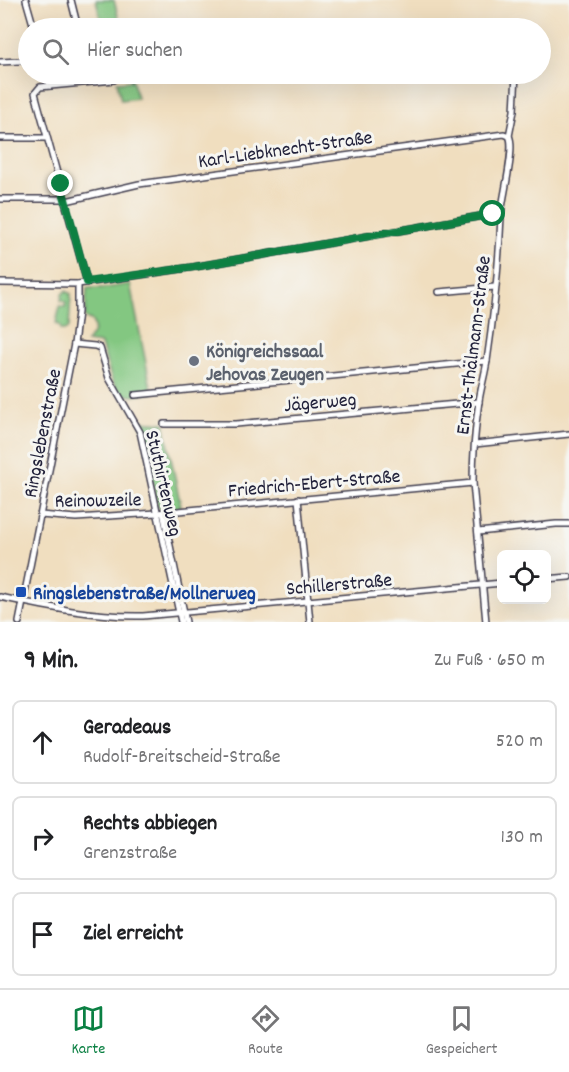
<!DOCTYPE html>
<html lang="de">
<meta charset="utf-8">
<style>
body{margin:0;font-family:Dekko,sans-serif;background:#f6f6f6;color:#202124}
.controls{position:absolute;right:18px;bottom:18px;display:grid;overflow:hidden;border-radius:9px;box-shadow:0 6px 24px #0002}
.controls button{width:54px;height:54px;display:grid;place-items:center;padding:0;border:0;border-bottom:2px solid #e0e0e0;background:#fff;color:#202124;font:30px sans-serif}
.stop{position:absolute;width:18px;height:18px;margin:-14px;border:4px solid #0b8043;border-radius:50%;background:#fff}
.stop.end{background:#0b8043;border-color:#fff;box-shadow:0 2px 6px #0008}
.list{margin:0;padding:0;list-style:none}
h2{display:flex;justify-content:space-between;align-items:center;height:78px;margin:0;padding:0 24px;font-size:26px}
h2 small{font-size:20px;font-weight:400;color:#757577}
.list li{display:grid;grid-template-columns:39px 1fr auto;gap:18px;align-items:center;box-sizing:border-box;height:84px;margin:0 12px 12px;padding:0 12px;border:2px solid #e0e0e0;border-radius:9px}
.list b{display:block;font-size:22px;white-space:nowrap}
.list p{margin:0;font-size:20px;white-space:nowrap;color:#757577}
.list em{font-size:20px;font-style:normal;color:#757577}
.icon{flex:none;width:33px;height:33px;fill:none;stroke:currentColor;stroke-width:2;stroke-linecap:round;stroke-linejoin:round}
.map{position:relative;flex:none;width:569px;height:622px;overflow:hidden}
.search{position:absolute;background:#fff;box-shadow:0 6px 24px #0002;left:18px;right:18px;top:18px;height:66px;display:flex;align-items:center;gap:15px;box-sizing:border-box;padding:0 21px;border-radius:33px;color:#757577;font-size:22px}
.sheet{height:366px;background:#fff}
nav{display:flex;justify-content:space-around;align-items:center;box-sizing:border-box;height:84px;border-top:2px solid #e0e0e0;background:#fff;font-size:16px;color:#757577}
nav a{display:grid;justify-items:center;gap:3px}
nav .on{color:#0b8043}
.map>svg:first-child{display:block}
.green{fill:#83c781;stroke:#52745e;stroke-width:1.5}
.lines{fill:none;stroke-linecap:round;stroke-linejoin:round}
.minor-casing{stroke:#413e4f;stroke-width:8}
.minor{stroke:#fff;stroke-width:5}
.route{stroke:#0b8043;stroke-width:8}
.worship-dot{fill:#6b7280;stroke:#f6f6f2;stroke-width:2}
.transit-dot{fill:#1a4fb4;stroke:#f6f6f2;stroke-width:2}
.labels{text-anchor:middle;stroke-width:6;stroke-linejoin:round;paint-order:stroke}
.street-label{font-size:20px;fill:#22223b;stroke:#f6f6f2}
.worship-label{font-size:20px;font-weight:bold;fill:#5b616d;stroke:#f6f6f2;text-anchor:start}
.transit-label{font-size:20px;font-weight:bold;fill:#164399;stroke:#f6f6f2;text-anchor:start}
</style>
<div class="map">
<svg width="569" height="622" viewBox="0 0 569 622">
<rect width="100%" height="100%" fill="#f6f6f2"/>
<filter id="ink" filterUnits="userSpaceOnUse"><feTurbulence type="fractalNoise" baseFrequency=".0167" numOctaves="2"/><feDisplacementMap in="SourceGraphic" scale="12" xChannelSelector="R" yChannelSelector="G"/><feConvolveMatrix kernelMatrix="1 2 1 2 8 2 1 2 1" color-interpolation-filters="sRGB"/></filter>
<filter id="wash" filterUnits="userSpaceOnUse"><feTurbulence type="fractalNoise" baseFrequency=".008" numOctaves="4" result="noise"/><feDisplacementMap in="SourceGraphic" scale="24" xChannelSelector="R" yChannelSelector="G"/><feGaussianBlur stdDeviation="1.35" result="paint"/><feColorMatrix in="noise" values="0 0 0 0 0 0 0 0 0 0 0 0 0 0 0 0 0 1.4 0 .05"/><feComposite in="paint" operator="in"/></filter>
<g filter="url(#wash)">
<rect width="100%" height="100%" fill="#f0debf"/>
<g class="green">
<polygon points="96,0 114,0 121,28 103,28"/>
<polygon points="129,74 131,74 137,98 121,100 117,82 131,81"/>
<path d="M130 284 152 393 133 396 120 394 112 380 101 344 86 342C93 335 98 329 91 320L85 318 87 288H106Z"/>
<polygon points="66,291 71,294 69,327 66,330 61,330 60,325 56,324 60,306 65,307 66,302 61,301 62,294"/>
<polygon points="140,421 164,423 181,507 158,508 144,434"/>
</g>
</g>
<g filter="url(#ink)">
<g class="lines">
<g class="minor-casing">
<g id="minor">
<polyline points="26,0 34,28"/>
<polyline points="71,0 78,28"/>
<polyline points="0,62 20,61"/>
<polyline points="47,74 50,86"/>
<polyline points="0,138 45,138"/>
<polyline points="0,199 62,199"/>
<polyline points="66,201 139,184 504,134 509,136"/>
<polyline points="87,282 35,93 40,87 114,80"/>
<polyline points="0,283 78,284 194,267 493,214 501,217"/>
<polyline points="439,292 495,287"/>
<polyline points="74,344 95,346 100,348 109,378 140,432 181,622"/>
<polyline points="135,395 487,361"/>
<polyline points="164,424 236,424 479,402"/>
<polyline points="475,444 569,434"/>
<polyline points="298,499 310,622"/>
<polyline points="163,512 186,622"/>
<polyline points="40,515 76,518 157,513 473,483"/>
<polyline points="478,532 556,524 569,524"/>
<polyline points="546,579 569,577"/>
<path d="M0 597C47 607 94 617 143 616L502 583"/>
<polyline points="19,622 74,344 78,312 78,284"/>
<path d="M486 622 473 483C473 456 475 428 479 401 481 388 485 374 487 361 494 313 499 263 501 216 502 199 516 147 509 136L514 111 516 74"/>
</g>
</g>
<use href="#minor" class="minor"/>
</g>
</g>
<g class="lines" filter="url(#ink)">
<polyline class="route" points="61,184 87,282 194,267 493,214"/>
</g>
<circle class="worship-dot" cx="194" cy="361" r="6"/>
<rect class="transit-dot" x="15" y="586" width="12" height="12" rx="3"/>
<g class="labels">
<g class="street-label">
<text transform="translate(285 148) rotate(-8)" y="7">Karl-Liebknecht-Straße</text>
<text transform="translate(472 345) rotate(-83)" y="7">Ernst-Thälmann-Straße</text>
<text transform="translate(320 401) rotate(-5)" y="7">Jägerweg</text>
<text transform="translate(41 433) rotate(-79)" y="7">Ringslebenstraße</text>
<text transform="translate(314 482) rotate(-5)" y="7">Friedrich-Ebert-Straße</text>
<text transform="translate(165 483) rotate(77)" y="7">Stuthirtenweg</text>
<text transform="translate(98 499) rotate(-1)" y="7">Reinowzeile</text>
<text transform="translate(339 583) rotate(-5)" y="7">Schillerstraße</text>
</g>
<g class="worship-label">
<text x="206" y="357">Königreichssaal<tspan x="206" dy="23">Jehovas Zeugen</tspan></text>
</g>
<g class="transit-label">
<text x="33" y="599">Ringslebenstraße/Mollnerweg</text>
</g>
</g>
</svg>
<div class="controls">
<button><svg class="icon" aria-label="locate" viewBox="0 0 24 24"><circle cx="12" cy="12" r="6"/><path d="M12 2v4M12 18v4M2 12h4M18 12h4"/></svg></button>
</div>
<div class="stop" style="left:493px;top:214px"></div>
<div class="stop end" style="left:61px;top:184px"></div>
<div class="search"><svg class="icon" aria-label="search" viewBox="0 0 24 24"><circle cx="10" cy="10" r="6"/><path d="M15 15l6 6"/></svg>Hier suchen</div>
</div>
<section class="sheet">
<h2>9 Min.<small>Zu Fuß · 650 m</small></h2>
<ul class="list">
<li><svg class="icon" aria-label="ahead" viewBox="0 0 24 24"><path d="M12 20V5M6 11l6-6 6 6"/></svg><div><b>Geradeaus</b><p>Rudolf-Breitscheid-Straße</p></div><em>520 m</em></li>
<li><svg class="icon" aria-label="right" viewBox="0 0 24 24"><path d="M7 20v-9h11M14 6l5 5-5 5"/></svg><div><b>Rechts abbiegen</b><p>Grenzstraße</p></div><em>130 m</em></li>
<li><svg class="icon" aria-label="arrive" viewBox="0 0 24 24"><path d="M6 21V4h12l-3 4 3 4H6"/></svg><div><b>Ziel erreicht</b></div></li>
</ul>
</section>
<nav>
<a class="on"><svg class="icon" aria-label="map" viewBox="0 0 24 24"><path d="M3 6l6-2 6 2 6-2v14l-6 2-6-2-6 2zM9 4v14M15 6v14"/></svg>Karte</a>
<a><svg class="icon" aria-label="directions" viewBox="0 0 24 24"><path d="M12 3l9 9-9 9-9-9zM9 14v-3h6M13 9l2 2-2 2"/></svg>Route</a>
<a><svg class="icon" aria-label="saved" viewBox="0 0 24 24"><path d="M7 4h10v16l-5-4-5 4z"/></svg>Gespeichert</a>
</nav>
